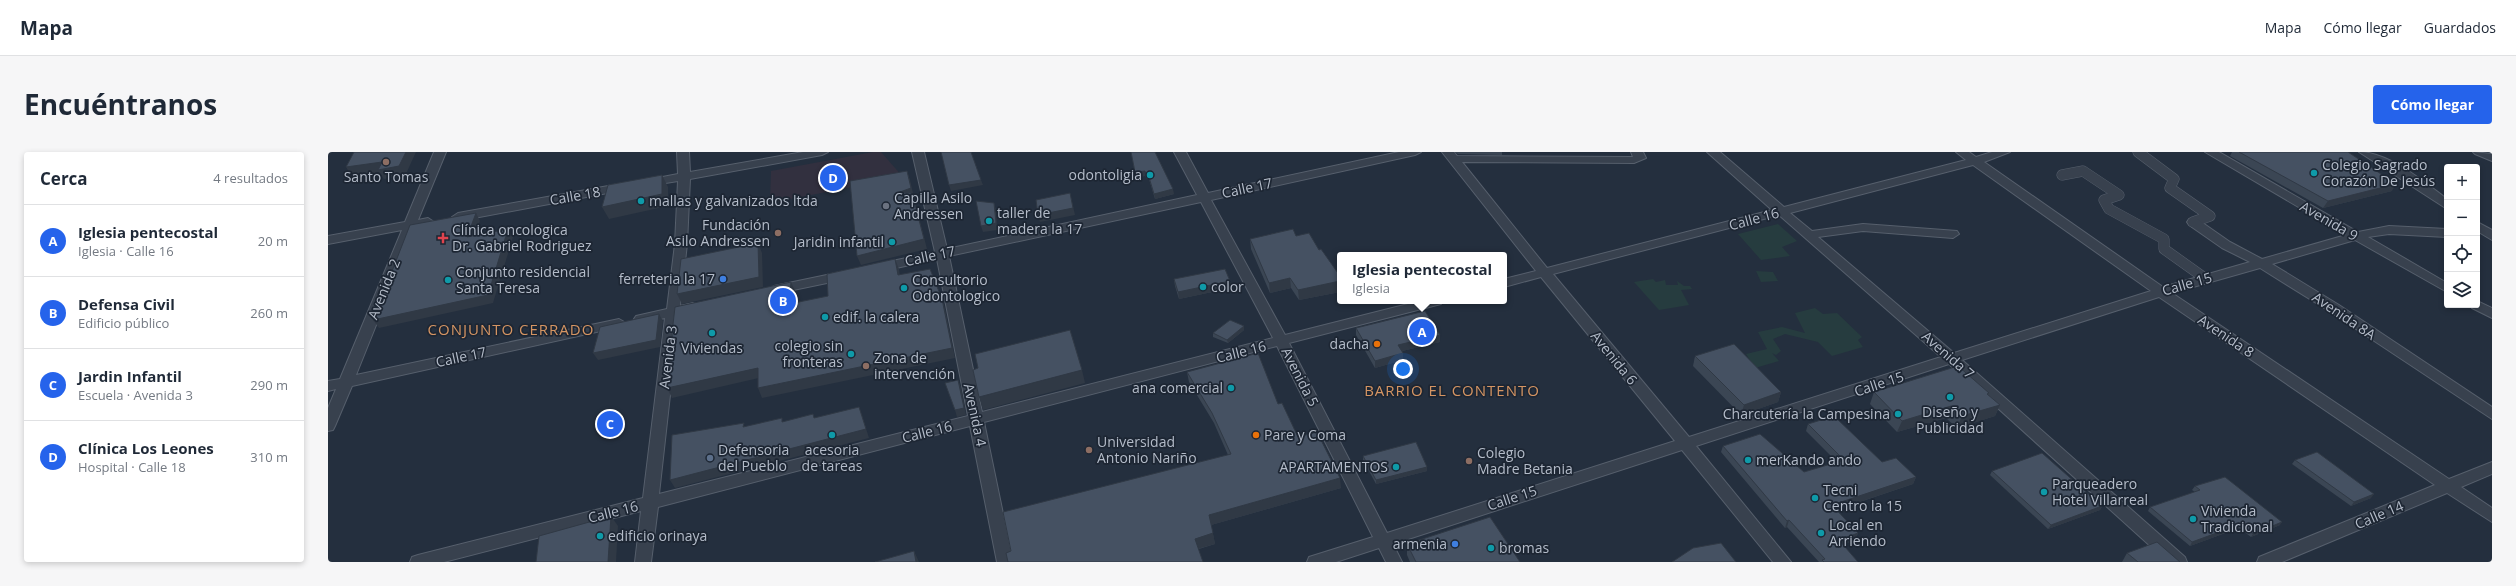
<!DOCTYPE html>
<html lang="es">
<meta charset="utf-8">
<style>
body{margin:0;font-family:"Open Sans",sans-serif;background:#f6f6f7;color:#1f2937}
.controls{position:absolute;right:12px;top:12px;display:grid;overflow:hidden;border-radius:4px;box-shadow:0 2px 6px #0003}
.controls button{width:36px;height:36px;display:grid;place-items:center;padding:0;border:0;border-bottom:1px solid #e0e1e3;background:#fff;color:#1f2937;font:20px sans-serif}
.you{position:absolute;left:1075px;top:217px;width:14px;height:14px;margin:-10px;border:3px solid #fff;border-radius:50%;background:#1a73e8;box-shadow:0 0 0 6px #1a73e833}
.badge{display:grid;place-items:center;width:26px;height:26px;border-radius:50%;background:#2563eb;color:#fff;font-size:13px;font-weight:700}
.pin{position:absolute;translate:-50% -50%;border:2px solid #fff;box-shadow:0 1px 4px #0006}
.popup{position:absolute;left:1009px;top:100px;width:170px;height:52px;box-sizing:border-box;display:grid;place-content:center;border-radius:4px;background:#fff;filter:drop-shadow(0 1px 3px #0005);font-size:13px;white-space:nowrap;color:#747a83}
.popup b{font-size:15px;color:#1f2937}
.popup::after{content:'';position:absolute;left:50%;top:100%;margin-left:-8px;border:8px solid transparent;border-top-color:#fff}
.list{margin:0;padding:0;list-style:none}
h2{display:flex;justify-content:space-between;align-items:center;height:52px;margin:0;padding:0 16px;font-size:17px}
h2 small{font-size:13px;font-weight:400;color:#747a83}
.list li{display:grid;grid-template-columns:26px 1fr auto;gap:12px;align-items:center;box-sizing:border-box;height:72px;padding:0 16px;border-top:1px solid #e0e1e3}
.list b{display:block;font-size:15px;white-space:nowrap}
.list p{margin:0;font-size:13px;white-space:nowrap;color:#747a83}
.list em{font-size:13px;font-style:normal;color:#747a83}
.icon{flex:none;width:22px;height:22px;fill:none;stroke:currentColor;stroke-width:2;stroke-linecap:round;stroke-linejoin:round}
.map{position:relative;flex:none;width:2164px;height:410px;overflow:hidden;border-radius:4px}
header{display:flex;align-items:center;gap:24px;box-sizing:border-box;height:56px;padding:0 20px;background:#fff;border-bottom:1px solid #e0e1e3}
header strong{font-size:19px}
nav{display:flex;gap:22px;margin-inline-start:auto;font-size:14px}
.intro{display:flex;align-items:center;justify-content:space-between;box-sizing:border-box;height:96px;padding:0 24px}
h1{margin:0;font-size:28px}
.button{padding:10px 18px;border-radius:4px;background:#2563eb;color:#fff;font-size:14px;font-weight:700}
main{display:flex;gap:24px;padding:0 24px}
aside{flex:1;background:#fff;border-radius:4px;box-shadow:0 2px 6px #0003}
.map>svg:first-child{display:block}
.medical{fill:#32303f}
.green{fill:#263c3f}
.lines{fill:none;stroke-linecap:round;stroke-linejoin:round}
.pedestrian-casing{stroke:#565f6c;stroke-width:11}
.minor-casing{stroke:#565f6c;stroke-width:2}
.pedestrian{stroke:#38414e;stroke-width:10}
.minor{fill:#38414e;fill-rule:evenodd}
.wall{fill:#3b4654}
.shaded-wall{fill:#303945}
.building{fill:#455162;stroke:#303945}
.education-dot{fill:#8d6e63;stroke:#1d2633;stroke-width:1.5}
.culture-dot{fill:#0f9aa8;stroke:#1d2633;stroke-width:1.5}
.worship-dot{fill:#6b7280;stroke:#1d2633;stroke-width:1.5}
.health-dot{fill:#e0444e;stroke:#1d2633;stroke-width:1.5}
.shop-dot{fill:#3f7fe0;stroke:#1d2633;stroke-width:1.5}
.food-dot{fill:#e8710a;stroke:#1d2633;stroke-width:1.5}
.service-dot{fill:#5c6f8a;stroke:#1d2633;stroke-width:1.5}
.labels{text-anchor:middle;stroke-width:3.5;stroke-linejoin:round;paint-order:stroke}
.poi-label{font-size:14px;fill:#b4bcc9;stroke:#1d2633;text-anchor:start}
.street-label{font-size:14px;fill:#b4bcc9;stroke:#1d2633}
.neighbourhood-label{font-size:15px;letter-spacing:1px;fill:#d59563;stroke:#1d2633}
</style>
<header>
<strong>Mapa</strong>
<nav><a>Mapa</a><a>Cómo llegar</a><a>Guardados</a></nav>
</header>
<div class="intro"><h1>Encuéntranos</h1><a class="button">Cómo llegar</a></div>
<main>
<aside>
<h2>Cerca<small>4 resultados</small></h2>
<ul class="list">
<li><span class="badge">A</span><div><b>Iglesia pentecostal</b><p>Iglesia · Calle 16</p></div><em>20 m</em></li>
<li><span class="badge">B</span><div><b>Defensa Civil</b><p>Edificio público</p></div><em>260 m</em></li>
<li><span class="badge">C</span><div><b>Jardin Infantil</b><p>Escuela · Avenida 3</p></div><em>290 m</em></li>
<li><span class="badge">D</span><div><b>Clínica Los Leones</b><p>Hospital · Calle 18</p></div><em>310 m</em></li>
</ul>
</aside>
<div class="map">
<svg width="2164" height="410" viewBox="0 0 2164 410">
<rect width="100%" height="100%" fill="#242f3e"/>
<polygon class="medical" points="545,0 553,0 575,25 442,51 443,19"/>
<g class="green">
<polygon points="1450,72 1469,89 1454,95 1462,104 1433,108 1410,82"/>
<polygon points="1428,119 1445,120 1450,129 1433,130"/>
<polygon points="1325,127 1328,130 1337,128 1338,133 1350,133 1349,129 1356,134 1362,134 1364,137 1353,138 1361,153 1331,158 1306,130"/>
<polygon points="1487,156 1495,162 1509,161 1534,185 1530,188 1535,195 1504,204 1490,190 1457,182 1445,187 1453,199 1448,203 1444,201 1451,209 1427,216 1418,202 1439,197 1430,180 1454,175 1477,181 1467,161"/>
</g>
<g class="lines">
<g class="pedestrian-casing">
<g id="pedestrian">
<polyline points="1810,0 1846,27 1842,36 1882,64 1865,70"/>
<polyline points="1734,23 1755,19 1791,43 1776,48 1781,57 1836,87 1836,97 1878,127"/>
</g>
</g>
<g class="minor-casing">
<g id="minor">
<polygon points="106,0 118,0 90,68 100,66 106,70 104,73 87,76 28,223 291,167 298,171 291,175 24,234 7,274 5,278 0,279 0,256 8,237 0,239 0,229 12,227 74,78 0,92 0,84 77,70"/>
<path d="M349 0H361L362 20 475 0H500L494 3 362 27 359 92 352 154 365 151 372 155 370 158 351 162 331 342 640 264 609 107 550 120 544 116 545 113 607 100 584 0H596L619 97 869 43 846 0H858L880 41 1071 0H1093L1087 3 883 48 957 183 1092 149H1115L1113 152 961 191 1059 381 1347 289 1213 125 1176 135V127L1208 119 1114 0H1126L1129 4 1305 5 1303 0H1315L1318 6 1306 11 1134 10 1219 116 1444 58 1379 0H1392L1456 55 1638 8 1628 0H1641L1648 5 1664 0H1682L1656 10 1835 135 1922 110 1894 96 1861 73 1859 70 1861 67H1869L1902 90 1934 107 2018 83 1877 0H1891L2030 80 2061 74 2119 77V85L2061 82 2040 85 2119 131V140L2027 88 1944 112 2011 153 2164 255V267L2001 159 1932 116 1844 141 2121 327 2164 310V322L2133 335 2164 356V370L2119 341 1954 410H1929L1931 405 2107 333 1831 145 1634 208 1857 405 1859 410H1840L1621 212 1368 294 1463 410H1445L1354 298 1065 392 1074 410H1058L1051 396 1008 410H979L981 405 1045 385 949 194 656 270 685 410H669L642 274 330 355 323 410H307L313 359 116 410H82L84 405 90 403 315 346 337 166 313 171 306 167 308 164 339 157 347 92 350 29 319 34 313 31 319 28 350 22ZM1645 13 1823 139 1626 201 1490 85 1535 79 1625 86 1631 82 1629 79 1535 72 1484 79 1462 61ZM873 50 945 186 654 260 621 104ZM1451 63 1613 205 1361 285 1225 122Z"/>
<path d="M2031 0C2061 0 2096 30 2119 47V57Z"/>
<polygon points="2145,0 2164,2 2164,9 2147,2"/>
<polygon points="297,31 303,35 301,37 130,69 124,65 130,61"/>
<polygon points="2149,70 2164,78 2164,88 2149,79"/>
<polygon points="518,119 524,123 523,126 446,142 439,138 446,134"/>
<polygon points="2149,149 2164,156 2164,166 2144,156 2142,153 2149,153"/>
</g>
</g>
<use href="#pedestrian" class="pedestrian"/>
<use href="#minor" class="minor"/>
</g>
<g class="wall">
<polygon points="803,0 846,42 827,47 821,27 819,27 817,24 808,25"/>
<polygon points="1127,0 1174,0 1174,3 1130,2"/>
<polygon points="1904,0 2020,0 2064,39 1995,56 1902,4"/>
<polygon points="968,84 991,98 1012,124 1012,140 971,148 963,136 942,141 923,97 922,87"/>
<polygon points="846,127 902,129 903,136 851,147 847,134"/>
<polygon points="916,174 916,178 900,191 885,185 885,181"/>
<polygon points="1028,176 1112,183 1112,190 1074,199 1075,208 1047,216 1028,183"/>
<polygon points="1367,204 1453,240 1450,250 1413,263 1365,214"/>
<polygon points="859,220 950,252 970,285 1013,336 883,373 887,392 871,397 900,303 886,271 861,230"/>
<polygon points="1546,240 1661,241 1660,243 1672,253 1667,264 1629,276 1618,266 1569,280 1542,252"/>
<polygon points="1480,272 1554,310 1588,325 1585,332 1508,358 1530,381 1527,388 1515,393 1530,410 1491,410 1459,375 1457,376 1393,300 1395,294 1476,320 1509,310 1478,279"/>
<polygon points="1035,304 1099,319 1048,332 1035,308"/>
<polygon points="1967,308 2043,346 2023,354 1964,312"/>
<polygon points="1664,319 1774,354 1772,358 1720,377 1662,323"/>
<polygon points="1867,334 1952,373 1923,385 1911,376 1862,394 1820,359 1822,355 1867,340 1864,338"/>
<polygon points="1079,392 1192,410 1082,410 1079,403"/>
<polygon points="1799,401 1852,410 1794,410"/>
</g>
<g class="shaded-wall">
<polygon points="78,0 88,0 77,24 56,27 51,20 24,25 18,15"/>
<polygon points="579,19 582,28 586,46 599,97 533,113 529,104 572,40"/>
<polygon points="817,19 817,24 808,25 807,20"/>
<polygon points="818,22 820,22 821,27 819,27"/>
<polygon points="334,23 340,35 340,54 281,67 274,55"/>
<polygon points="653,28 655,33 623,39 621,33"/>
<polygon points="2068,32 2064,39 1995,56 2000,49"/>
<polygon points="845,37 846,42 827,47 826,42"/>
<polygon points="742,41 747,63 712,70 710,63"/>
<polygon points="666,51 668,58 669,78 655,80 653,74"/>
<polygon points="148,61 152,69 144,92 139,85"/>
<polygon points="180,77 185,85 165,151 51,176 45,168"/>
<polygon points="430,91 434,101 435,135 354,152 349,142"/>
<polygon points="567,107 571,117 573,133 570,123"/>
<polygon points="962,126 963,136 942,141 941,131"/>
<polygon points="902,129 903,136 851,147 850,140"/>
<polygon points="1012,129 1012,140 971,148 970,138"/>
<polygon points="463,130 467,139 465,162 461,152"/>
<polygon points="614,147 617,157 627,206 434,246 430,236"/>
<polygon points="331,162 335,169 332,195 270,208 265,201"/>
<polygon points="916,174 916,178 900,191 899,188"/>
<polygon points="1112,183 1112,190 1070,200 1070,193"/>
<polygon points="1075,201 1075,208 1047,216 1047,209"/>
<polygon points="430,216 435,225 344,246 339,236"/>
<polygon points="754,218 757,231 655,258 651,245"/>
<polygon points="630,228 633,235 638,263 629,265 627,258"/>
<polygon points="1453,240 1450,250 1413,263 1416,253"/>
<polygon points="1672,253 1667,264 1629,276 1634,264"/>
<polygon points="1623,254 1618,266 1569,280 1574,269"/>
<polygon points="531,255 534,264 541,286 347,336 342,328"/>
<polygon points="1099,315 1099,319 1048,332 1048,328"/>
<polygon points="1588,325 1585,332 1501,360 1504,353"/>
<polygon points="1012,326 1013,336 883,373 881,363"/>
<polygon points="2046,342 2043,346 2023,354 2026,350"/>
<polygon points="1774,354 1772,358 1720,377 1723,373"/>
<polygon points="283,364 290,374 288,410 280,410"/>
<polygon points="1461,368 1459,375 1457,376 1459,369"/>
<polygon points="1954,370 1952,373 1923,385 1925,382"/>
<polygon points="1913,372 1911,376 1862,394 1864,390"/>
<polygon points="885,381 887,392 869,397 867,387"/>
<polygon points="1530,381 1527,388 1509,395 1511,388"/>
<polygon points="586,399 591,410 588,410"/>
</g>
<g class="building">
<polygon points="26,0 78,0 71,14 50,18 54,10 18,15"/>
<polygon points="613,0 643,0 653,28 621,33"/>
<polygon points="803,0 827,0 845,37 826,42 820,22 818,22 817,19 807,20"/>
<polygon points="1911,0 2020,0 2068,32 2000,49"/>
<polygon points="579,19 583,36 572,40 584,41 596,87 529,104 522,29"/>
<polygon points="334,23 334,42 274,55 280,33"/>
<polygon points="742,41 745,56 710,63 708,48"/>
<polygon points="648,49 666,51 668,71 653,74"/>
<polygon points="148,61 139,85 180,77 160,143 45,168 82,73"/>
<polygon points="965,77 968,84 981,81 991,98 993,97 1012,124 1012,129 970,138 962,126 941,131 922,87"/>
<polygon points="430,91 431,125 349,142 353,107"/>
<polygon points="567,107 570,123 602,117 614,147 624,196 430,236 430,216 339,236 345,199 344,181 347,155 463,130 461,152 500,144 499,122"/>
<polygon points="897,117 902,129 850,140 846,127"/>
<polygon points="1097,159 1112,183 1070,193 1075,201 1047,209 1028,176"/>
<polygon points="331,162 328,188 265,201 272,175"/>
<polygon points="902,168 916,174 899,188 885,181"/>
<polygon points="742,178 754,218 651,245 645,218 650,216 647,202"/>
<polygon points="1406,192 1453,240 1416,253 1367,204"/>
<polygon points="930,201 950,252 954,251 970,285 989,280 1012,326 881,363 885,381 867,387 875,410 680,410 678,401 683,399 675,360 903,302 884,261 859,220"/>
<polygon points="1630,214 1661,241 1659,242 1672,253 1634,264 1623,254 1574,269 1546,240"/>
<polygon points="630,228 636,256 627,258 617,231"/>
<polygon points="531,255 538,277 342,328 344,283 416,271 415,275 454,266 454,270 485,262 486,266"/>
<polygon points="1506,264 1554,310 1568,306 1588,325 1504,353 1530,381 1511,388 1530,410 1496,410 1494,408 1497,407 1461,368 1459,369 1395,294 1432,282 1476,320 1516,308 1480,272"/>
<polygon points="1088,290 1099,315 1048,328 1035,304"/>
<polygon points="1989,300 2046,342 2026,350 1967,308"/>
<polygon points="1714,301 1774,354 1723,373 1664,319"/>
<polygon points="1897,325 1954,370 1925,382 1913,372 1864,390 1822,355 1872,338 1867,334"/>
<polygon points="283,364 280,410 208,410 211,384"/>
<polygon points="1162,365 1192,410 1088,410 1079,392"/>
<polygon points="1829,390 1852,410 1810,410 1799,401"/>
<polygon points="1393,391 1408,410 1344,410 1365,396"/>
<polygon points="586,399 588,410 547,410"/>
</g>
<g class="education-dot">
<circle cx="58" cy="10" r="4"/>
<circle cx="450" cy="81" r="4"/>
<circle cx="538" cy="214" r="4"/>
<circle cx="761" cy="298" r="4"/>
<circle cx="1141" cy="309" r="4"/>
</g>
<g class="culture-dot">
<circle cx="1986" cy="21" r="4"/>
<circle cx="822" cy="23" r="4"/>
<circle cx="313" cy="49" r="4"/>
<circle cx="661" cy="69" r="4"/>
<circle cx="564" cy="90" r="4"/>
<circle cx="120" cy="128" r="4"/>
<circle cx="875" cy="135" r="4"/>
<circle cx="576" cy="136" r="4"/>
<circle cx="497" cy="165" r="4"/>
<circle cx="384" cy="181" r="4"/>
<circle cx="523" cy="202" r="4"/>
<circle cx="903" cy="236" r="4"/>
<circle cx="1622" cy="245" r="4"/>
<circle cx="1570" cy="262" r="4"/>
<circle cx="504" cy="283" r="4"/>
<circle cx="1420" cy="308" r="4"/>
<circle cx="1068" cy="315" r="4"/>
<circle cx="1716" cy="340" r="4"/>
<circle cx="1487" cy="346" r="4"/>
<circle cx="1865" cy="367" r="4"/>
<circle cx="1493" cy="381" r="4"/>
<circle cx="272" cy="384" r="4"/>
<circle cx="1163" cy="396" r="4"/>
</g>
<circle class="worship-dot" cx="558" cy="54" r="4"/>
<path class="health-dot" d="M113 80h4v4h4v4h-4v4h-4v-4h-4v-4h4z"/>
<g class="shop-dot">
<circle cx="395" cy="127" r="4"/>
<circle cx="1127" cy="392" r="4"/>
</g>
<g class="food-dot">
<circle cx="1049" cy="192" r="4"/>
<circle cx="928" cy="283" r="4"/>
</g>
<circle class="service-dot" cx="382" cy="306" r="4"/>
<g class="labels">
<g class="poi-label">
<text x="1994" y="18">Colegio Sagrado<tspan x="1994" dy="16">Corazón De Jesús</tspan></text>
<text x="814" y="28" text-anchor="end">odontoligia</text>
<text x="58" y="30" text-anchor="middle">Santo Tomas</text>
<text x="566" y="51">Capilla Asilo<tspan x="566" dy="16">Andressen</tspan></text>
<text x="321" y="54">mallas y galvanizados ltda</text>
<text x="669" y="66">taller de<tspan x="669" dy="16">madera la 17</tspan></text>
<text x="442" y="78" text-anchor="end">Fundación<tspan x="442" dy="16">Asilo Andressen</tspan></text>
<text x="124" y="83">Clínica oncologica<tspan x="124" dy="16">Dr. Gabriel Rodriguez</tspan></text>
<text x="556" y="95" text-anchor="end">Jaridin infantil</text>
<text x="128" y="125">Conjunto residencial<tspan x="128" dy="16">Santa Teresa</tspan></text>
<text x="387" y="132" text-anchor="end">ferreteria la 17</text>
<text x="584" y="133">Consultorio<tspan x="584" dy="16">Odontologico</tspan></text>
<text x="883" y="140">color</text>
<text x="505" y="170">edif. la calera</text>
<text x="1041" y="197" text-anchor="end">dacha</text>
<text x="515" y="199" text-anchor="end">colegio sin<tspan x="515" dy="16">fronteras</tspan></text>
<text x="384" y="201" text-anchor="middle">Viviendas</text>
<text x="546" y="211">Zona de<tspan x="546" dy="16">intervención</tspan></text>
<text x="895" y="241" text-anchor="end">ana comercial</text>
<text x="1622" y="265" text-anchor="middle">Diseño y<tspan x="1622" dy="16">Publicidad</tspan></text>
<text x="1562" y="267" text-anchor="end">Charcutería la Campesina</text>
<text x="936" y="288">Pare y Coma</text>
<text x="769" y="295">Universidad<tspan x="769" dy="16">Antonio Nariño</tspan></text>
<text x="390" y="303">Defensoria<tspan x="390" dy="16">del Pueblo</tspan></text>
<text x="504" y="303" text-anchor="middle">acesoria<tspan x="504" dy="16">de tareas</tspan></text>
<text x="1149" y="306">Colegio<tspan x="1149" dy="16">Madre Betania</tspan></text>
<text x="1428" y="313">merKando ando</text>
<text x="1060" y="320" text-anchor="end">APARTAMENTOS</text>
<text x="1724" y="337">Parqueadero<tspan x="1724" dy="16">Hotel Villarreal</tspan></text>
<text x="1495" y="343">Tecni<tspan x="1495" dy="16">Centro la 15</tspan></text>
<text x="1873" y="364">Vivienda<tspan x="1873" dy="16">Tradicional</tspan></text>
<text x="1501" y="378">Local en<tspan x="1501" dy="16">Arriendo</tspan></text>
<text x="280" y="389">edificio orinaya</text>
<text x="1119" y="397" text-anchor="end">armenia</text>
<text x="1171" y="401">bromas</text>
</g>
<g class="street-label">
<text transform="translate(919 36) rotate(-12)" y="5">Calle 17</text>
<text transform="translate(247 44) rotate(-10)" y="5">Calle 18</text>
<text transform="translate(1426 67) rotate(-15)" y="5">Calle 16</text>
<text transform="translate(2001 69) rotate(30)" y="5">Avenida 9</text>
<text transform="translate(602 104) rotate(-12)" y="5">Calle 17</text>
<text transform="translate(1859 132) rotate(-16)" y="5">Calle 15</text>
<text transform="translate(56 137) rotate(-68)" y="5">Avenida 2</text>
<text transform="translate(2016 164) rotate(34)" y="5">Avenida 8A</text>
<text transform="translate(1898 184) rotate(34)" y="5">Avenida 8</text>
<text transform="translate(913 200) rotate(-14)" y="5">Calle 16</text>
<text transform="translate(1620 203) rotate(41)" y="5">Avenida 7</text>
<text transform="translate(133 205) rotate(-12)" y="5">Calle 17</text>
<text transform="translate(340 205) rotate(-83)" y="5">Avenida 3</text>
<text transform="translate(1286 206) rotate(51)" y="5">Avenida 6</text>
<text transform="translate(972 225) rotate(63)" y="5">Avenida 5</text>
<text transform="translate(1551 232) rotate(-18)" y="5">Calle 15</text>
<text transform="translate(647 263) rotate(78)" y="5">Avenida 4</text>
<text transform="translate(599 280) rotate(-14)" y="5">Calle 16</text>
<text transform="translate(1184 346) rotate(-18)" y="5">Calle 15</text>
<text transform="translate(285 360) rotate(-14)" y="5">Calle 16</text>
<text transform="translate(2051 363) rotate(-23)" y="5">Calle 14</text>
</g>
<g class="neighbourhood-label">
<text x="183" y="183">CONJUNTO CERRADO</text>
<text x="1124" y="244">BARRIO EL CONTENTO</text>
</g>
</g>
</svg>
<div class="controls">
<button>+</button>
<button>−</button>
<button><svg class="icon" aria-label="locate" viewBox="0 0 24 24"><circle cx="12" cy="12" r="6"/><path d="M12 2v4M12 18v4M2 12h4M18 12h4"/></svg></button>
<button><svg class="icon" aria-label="layers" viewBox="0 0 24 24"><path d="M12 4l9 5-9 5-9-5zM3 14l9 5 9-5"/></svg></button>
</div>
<div class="you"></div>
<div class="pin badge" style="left:1094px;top:180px">A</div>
<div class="popup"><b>Iglesia pentecostal</b>Iglesia</div>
<div class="pin badge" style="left:455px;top:149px">B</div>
<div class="pin badge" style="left:282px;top:272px">C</div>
<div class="pin badge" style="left:505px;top:26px">D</div>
</div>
</main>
